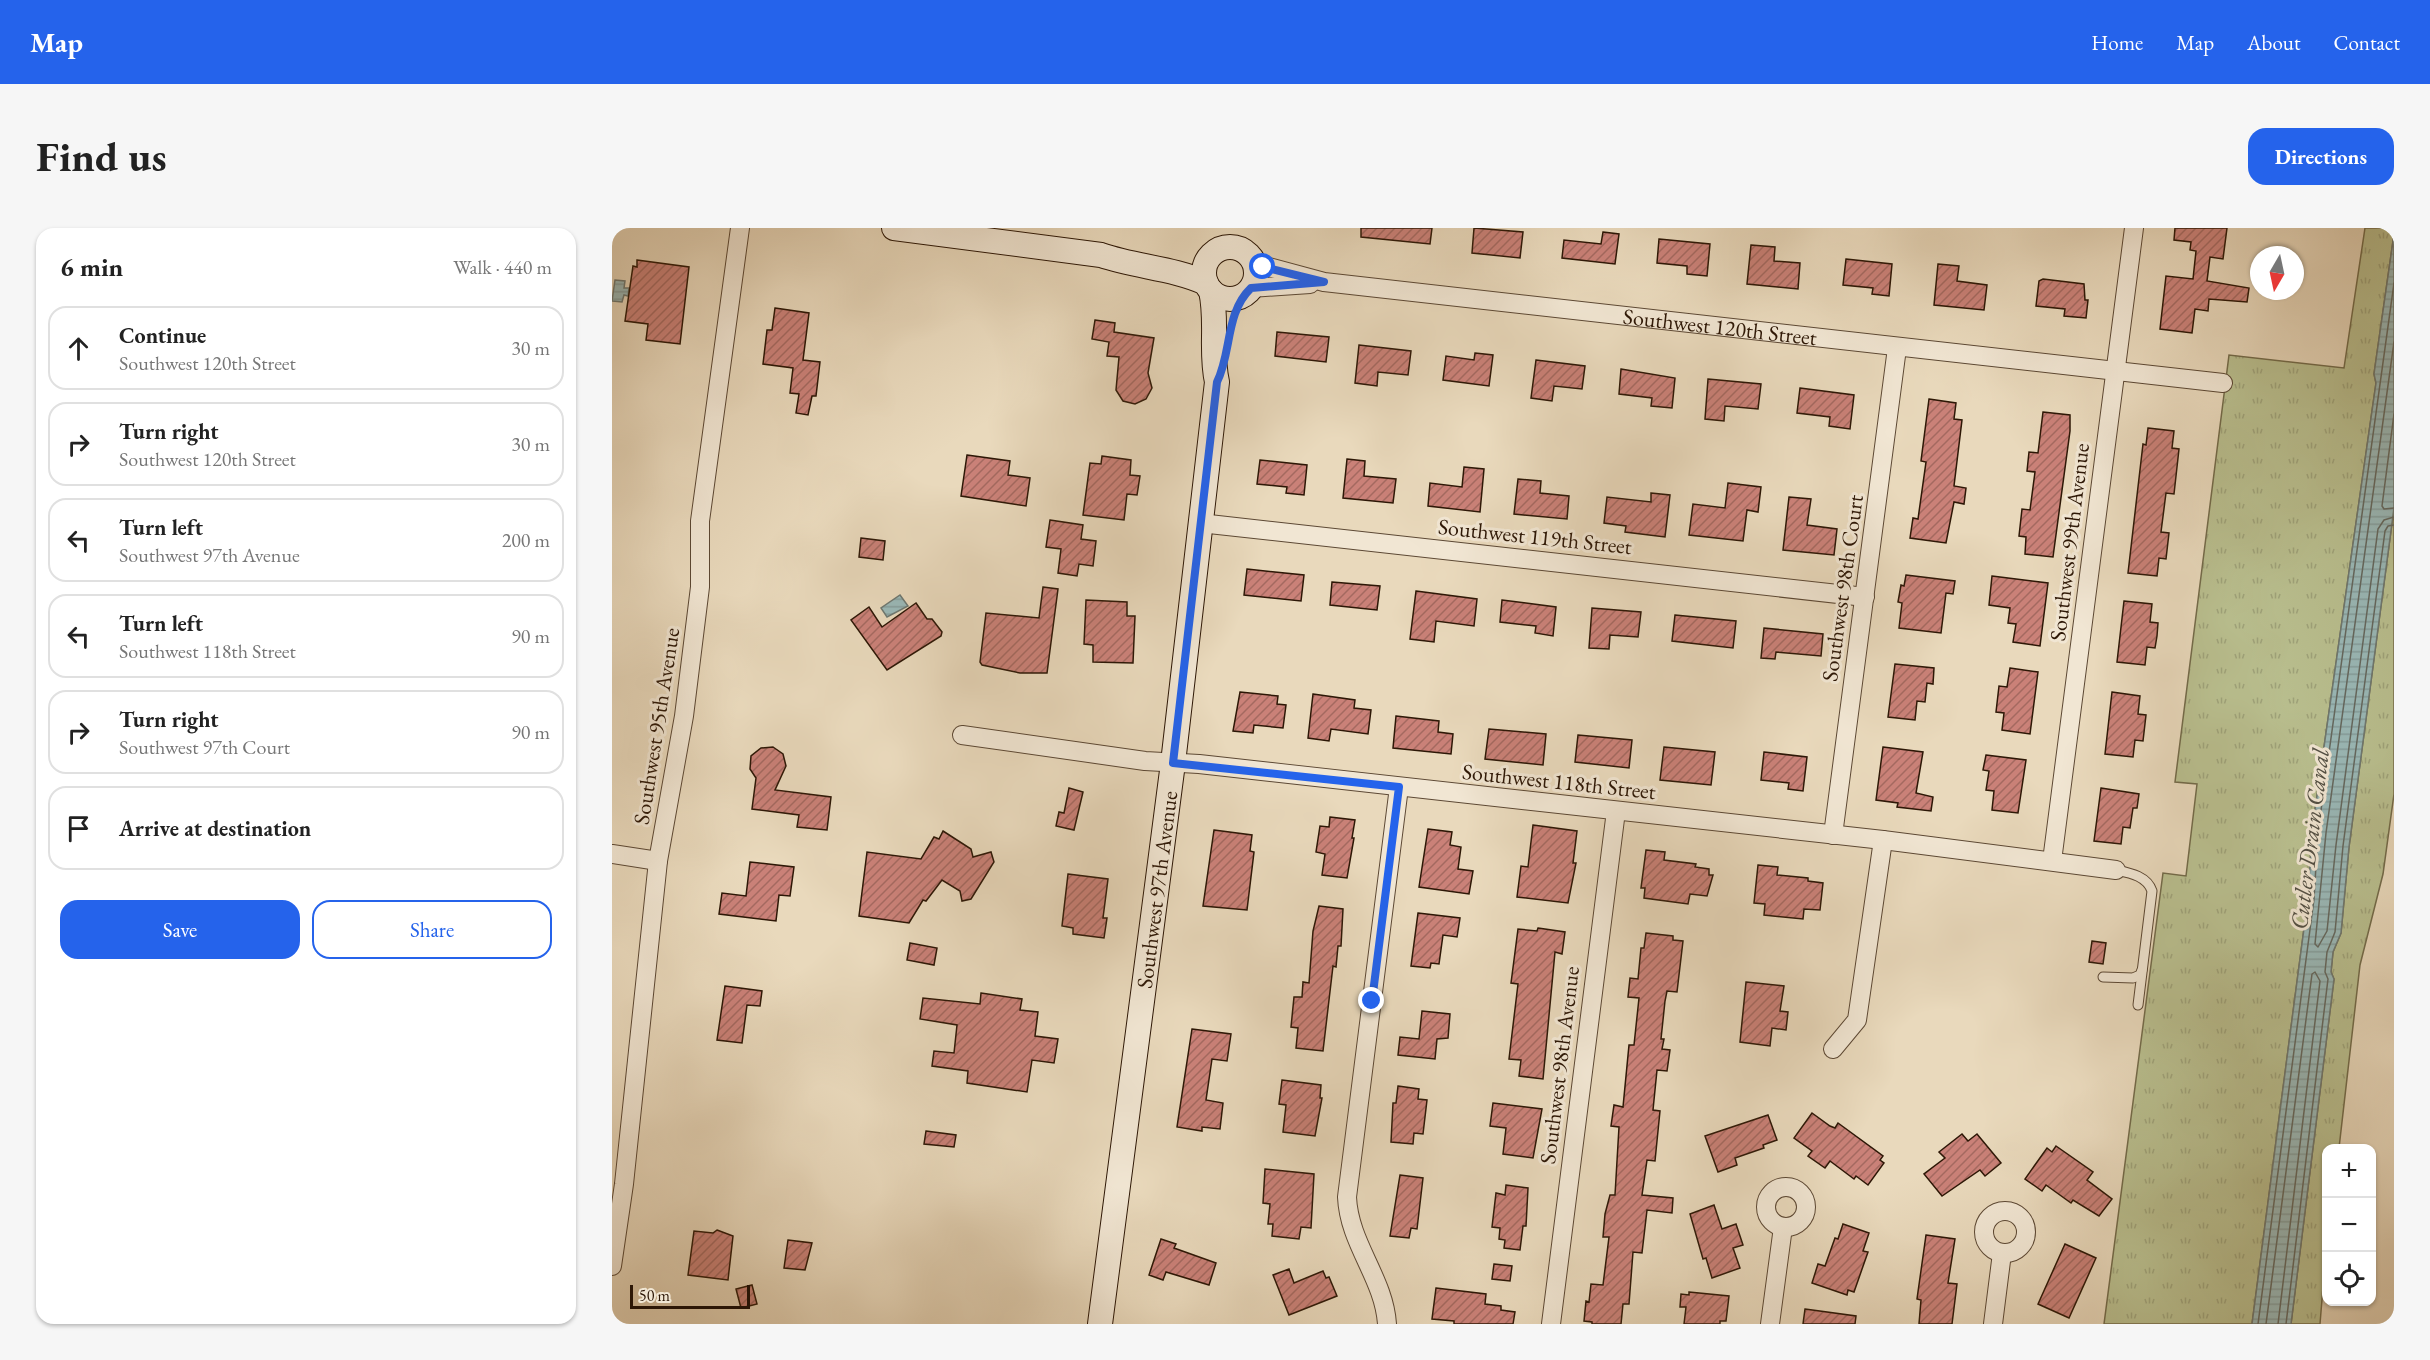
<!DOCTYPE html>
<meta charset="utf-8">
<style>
body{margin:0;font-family:"EB Garamond",serif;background:#f6f6f6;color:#222}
.controls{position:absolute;right:18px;bottom:18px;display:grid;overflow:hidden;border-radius:12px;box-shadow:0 2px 4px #0004}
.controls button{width:54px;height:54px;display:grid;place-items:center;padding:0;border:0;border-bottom:2px solid #e0e0e0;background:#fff;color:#222;font:30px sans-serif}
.compass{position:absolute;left:1638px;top:18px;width:54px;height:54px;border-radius:50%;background:#fff;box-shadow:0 2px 4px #0004;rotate:189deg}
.scale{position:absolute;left:18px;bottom:15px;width:120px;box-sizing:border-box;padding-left:6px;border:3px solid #2d1706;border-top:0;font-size:16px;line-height:21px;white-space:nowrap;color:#2d1706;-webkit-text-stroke:4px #f1e6d3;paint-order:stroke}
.stop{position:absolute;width:18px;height:18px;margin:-14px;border:4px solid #2563eb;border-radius:50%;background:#fff}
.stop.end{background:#2563eb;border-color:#fff;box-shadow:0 2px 6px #0008}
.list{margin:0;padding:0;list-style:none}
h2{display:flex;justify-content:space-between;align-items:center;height:78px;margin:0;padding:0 24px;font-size:26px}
h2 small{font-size:20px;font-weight:400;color:#767676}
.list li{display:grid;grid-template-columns:39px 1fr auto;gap:18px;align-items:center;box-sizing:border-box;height:84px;margin:0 12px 12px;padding:0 12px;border:2px solid #e0e0e0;border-radius:18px}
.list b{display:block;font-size:22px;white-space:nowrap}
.list p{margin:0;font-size:20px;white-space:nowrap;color:#767676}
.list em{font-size:20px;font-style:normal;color:#767676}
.actions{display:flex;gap:12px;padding:18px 24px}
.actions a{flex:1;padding:14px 0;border:2px solid #2563eb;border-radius:18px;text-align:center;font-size:21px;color:#2563eb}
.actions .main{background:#2563eb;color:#fff}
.icon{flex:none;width:33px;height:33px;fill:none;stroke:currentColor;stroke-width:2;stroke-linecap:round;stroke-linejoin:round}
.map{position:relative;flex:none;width:1782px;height:1096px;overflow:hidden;border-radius:18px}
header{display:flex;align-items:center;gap:36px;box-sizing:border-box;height:84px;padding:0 30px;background:#2563eb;color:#fff}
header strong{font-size:28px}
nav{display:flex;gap:33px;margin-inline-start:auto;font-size:21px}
.intro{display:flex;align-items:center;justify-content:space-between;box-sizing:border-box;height:144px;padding:0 36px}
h1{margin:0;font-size:42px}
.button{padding:15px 27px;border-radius:18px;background:#2563eb;color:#fff;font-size:21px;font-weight:700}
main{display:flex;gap:36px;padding:0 36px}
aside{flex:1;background:#fff;border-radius:18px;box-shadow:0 2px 4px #0004}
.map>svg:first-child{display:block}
.grass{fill:url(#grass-tufts);stroke:#736b4a;stroke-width:1.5}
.water{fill:url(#water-rules);stroke:#6e7871;stroke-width:1.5}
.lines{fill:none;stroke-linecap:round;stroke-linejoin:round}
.shore{stroke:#64685f;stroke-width:1.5}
.building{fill:url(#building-hatch);stroke:#2d1706;stroke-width:1.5}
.lane-casing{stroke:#5c4834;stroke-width:11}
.street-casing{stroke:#5c4834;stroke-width:20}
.secondary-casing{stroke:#2d1706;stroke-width:26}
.lane{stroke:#f1e6d3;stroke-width:9}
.street{stroke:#f1e6d3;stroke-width:18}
.secondary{stroke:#f1e6d3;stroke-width:24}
.route{stroke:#2563eb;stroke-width:8}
.labels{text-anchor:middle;stroke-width:6;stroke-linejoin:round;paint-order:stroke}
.street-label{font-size:22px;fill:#2d1706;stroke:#f1e6d3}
.water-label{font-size:24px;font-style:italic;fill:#535044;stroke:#f1e6d3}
</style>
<header>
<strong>Map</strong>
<nav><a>Home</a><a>Map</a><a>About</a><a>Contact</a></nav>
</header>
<div class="intro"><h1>Find us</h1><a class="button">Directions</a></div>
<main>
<aside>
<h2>6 min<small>Walk · 440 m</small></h2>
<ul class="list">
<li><svg class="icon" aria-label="ahead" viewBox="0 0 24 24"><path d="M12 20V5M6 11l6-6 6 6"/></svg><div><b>Continue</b><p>Southwest 120th Street</p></div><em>30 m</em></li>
<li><svg class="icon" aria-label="right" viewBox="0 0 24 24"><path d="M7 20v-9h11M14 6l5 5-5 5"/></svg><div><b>Turn right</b><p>Southwest 120th Street</p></div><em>30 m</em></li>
<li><svg class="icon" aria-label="left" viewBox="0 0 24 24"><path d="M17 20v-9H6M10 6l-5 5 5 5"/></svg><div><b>Turn left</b><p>Southwest 97th Avenue</p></div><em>200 m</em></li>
<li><svg class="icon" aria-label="left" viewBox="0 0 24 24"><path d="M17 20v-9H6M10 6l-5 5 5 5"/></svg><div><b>Turn left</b><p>Southwest 118th Street</p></div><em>90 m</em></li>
<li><svg class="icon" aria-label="right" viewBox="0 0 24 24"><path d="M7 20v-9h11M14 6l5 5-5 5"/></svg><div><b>Turn right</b><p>Southwest 97th Court</p></div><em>90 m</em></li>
<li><svg class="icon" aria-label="arrive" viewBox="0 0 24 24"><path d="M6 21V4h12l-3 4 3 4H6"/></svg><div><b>Arrive at destination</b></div></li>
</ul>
<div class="actions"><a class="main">Save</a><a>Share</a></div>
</aside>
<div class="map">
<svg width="1782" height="1096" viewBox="0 0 1782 1096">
<defs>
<pattern id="grass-tufts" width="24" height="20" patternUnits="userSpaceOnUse" patternTransform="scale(1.5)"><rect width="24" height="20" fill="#b9bf8f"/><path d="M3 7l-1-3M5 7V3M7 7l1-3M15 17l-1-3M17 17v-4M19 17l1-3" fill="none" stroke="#9fa37a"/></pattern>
<pattern id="water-rules" width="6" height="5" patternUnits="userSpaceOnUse" patternTransform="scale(1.5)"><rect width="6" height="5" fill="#9ab9b8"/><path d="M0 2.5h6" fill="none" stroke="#859e9d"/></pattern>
<pattern id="building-hatch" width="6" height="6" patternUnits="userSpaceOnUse" patternTransform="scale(1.5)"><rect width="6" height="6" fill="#ca8178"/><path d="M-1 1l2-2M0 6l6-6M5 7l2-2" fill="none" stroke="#a46960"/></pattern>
</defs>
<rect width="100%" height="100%" fill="#e9d9bc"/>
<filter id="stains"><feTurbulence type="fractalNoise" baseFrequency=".00333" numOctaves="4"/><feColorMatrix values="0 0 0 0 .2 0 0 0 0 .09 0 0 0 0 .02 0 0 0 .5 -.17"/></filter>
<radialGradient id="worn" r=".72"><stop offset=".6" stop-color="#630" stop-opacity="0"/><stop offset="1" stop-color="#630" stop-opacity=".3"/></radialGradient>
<g class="grass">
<polygon points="1753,0 1782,0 1782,6 1762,146 1764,155 1700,603 1696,670 1640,1096 1492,1096 1551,645 1574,648 1585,556 1563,554 1617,127 1732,140"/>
<polygon points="1782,280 1782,566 1771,646 1748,737 1727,920 1714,920 1714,1022 1708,1096 1679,1096 1722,751 1719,744 1721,724 1729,705 1737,619"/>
</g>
<g class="water">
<polygon points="1782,6 1782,280 1737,619 1729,705 1721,724 1719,744 1722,751 1679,1096 1640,1096 1696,670 1700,603 1764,155 1762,146"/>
<polygon points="3,52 13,53 12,60 17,60 16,68 12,67 10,74 0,73"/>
<polygon points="288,367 296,378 275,389 269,380"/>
</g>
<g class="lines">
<g class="shore">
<polyline points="1782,114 1714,605 1703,716 1706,719 1715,703 1724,617 1766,301 1772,292 1782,289"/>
<polyline points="1782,186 1770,278 1772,281 1782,280"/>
<polyline points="1646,1096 1702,671 1706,604 1782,55"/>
<polyline points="1654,1096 1700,746 1703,744 1708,753 1666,1096"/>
<polyline points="1674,1096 1716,751 1713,744 1715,724 1723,704 1731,618 1773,303 1776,298 1782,297"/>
</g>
</g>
<g class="building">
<polygon points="749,0 820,0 818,16 749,9"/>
<polygon points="862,0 911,4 908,30 860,25"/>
<polygon points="1563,0 1615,0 1611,31 1598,29 1595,53 1637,60 1635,74 1597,71 1596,83 1583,81 1580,105 1548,101 1554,48 1581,51 1584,23 1578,22 1579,14 1562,12"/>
<polygon points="991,4 1007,6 1003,36 950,30 952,12 989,16"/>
<polygon points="1047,11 1098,16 1095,48 1075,46 1075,38 1045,35"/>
<polygon points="1139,17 1163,19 1162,33 1188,35 1186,61 1135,56"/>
<polygon points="1234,31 1280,36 1277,68 1260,66 1261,60 1231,57"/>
<polygon points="25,32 77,39 68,116 34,112 36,96 13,93 21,38 25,39"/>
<polygon points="1326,36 1347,38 1345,53 1375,57 1372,82 1322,77"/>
<polygon points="1431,51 1472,56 1473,72 1476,72 1474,90 1452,88 1453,81 1424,78 1427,53"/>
<polygon points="163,80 197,85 191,132 208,134 204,168 200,168 196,187 184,185 187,166 178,165 181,140 151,136 155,102 160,102"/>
<polygon points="483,92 503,95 502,104 542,110 536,145 540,160 534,171 523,176 511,173 504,162 507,129 495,128 497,114 480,111"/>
<polygon points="665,104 717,109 714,134 663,128"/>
<polygon points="747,117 799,123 796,147 766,144 765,158 743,155"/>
<polygon points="863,125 881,127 877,158 831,152 834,128 862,132"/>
<polygon points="924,132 973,138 970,161 942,158 940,173 919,170"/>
<polygon points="1009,141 1063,150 1060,180 1039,178 1040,170 1007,166"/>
<polygon points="1096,151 1149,156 1146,181 1113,178 1112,193 1093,191"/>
<polygon points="1188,160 1242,167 1238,201 1217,198 1218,189 1185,185"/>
<polygon points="1317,171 1344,175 1342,191 1350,192 1342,258 1354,260 1352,276 1342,274 1334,315 1298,310 1301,290 1306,291 1314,234 1309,233"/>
<polygon points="1431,184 1458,187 1458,203 1441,329 1413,326 1414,309 1407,308 1410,281 1418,282 1423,244 1415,243 1417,224 1426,225"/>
<polygon points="1536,200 1562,203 1560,220 1567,221 1562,266 1554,265 1549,304 1557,305 1554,331 1547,330 1545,348 1516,345 1531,216 1534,217"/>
<polygon points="355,227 398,233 396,247 418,250 414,278 349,268"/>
<polygon points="490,228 519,232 518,247 528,248 525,267 515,266 512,292 471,287 478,235 489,236"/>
<polygon points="735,231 753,233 752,248 784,251 781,275 731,270"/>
<polygon points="648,232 695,237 692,267 674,265 675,259 645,256"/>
<polygon points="852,239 872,241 868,284 816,278 818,255 850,259"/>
<polygon points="906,251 929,253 928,265 957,268 955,291 902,286"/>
<polygon points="1116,255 1149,259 1146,284 1135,282 1131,313 1077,307 1081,276 1113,280"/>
<polygon points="1039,265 1058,267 1053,309 1013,304 1014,298 992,295 995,269 1039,274"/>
<polygon points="1177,269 1199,271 1195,297 1225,301 1222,327 1171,322"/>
<polygon points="438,292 471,297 469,311 484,313 481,338 467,336 465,348 446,345 449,321 434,319"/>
<polygon points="249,310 273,313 271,332 247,329"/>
<polygon points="635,341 692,347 689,373 632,367"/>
<polygon points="1294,347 1343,353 1341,366 1334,365 1329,405 1287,400 1290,375 1286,374 1289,357 1292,358"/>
<polygon points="1380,348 1436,355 1428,418 1401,414 1404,396 1396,395 1398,380 1377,377"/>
<polygon points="720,354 768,358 765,382 718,377"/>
<polygon points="431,359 446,361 435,445 408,445 370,437 368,434 374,385 427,390"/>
<polygon points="804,363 865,371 862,398 824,393 822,414 798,411"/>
<polygon points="474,372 515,374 515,388 523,388 521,435 481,434 481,417 472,416"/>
<polygon points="890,372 944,379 941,408 923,405 924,398 888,394"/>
<polygon points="1512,373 1540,376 1538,394 1546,395 1545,408 1543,420 1535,419 1533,437 1505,434"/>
<polygon points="304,375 315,391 320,391 330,404 329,408 275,442 239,392 257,379 270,399"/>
<polygon points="980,380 1029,384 1026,409 998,407 997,421 977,420"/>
<polygon points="1063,387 1124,393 1121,420 1060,413"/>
<polygon points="1152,400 1211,406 1209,428 1164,424 1163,431 1149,430"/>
<polygon points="1283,436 1322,440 1321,456 1315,455 1313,474 1305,473 1303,492 1276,489"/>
<polygon points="1398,440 1426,444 1418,506 1390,502 1392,485 1384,484 1387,458 1395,459"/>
<polygon points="628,464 666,468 665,476 674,477 671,500 642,497 641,505 621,503"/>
<polygon points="1500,464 1528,468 1526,486 1534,487 1531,513 1523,512 1521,529 1493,526"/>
<polygon points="701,466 743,472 742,480 759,482 756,506 719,501 717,513 696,510"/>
<polygon points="784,488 827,493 826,504 841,506 839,526 781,520"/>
<polygon points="877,501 934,506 931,537 873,531"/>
<polygon points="966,507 1020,512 1017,540 963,534"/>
<polygon points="161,519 171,526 174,538 163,562 219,569 215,602 185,599 187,587 140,581 144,550 138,541 139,528 149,520"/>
<polygon points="1052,519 1103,524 1099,557 1048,552"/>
<polygon points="1271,519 1311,524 1304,565 1321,569 1319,583 1285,579 1286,575 1264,572"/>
<polygon points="1152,524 1195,529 1191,563 1176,561 1177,555 1149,552"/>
<polygon points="1374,527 1414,532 1406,585 1380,582 1382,563 1374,562 1377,543 1371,542"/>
<polygon points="457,560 471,564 462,602 444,598 447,584 452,585"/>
<polygon points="1489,560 1527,566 1525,580 1521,580 1518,600 1511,599 1509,616 1482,613"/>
<polygon points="718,589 743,592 740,610 742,610 735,650 710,647 713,626 704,624 708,598 717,599"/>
<polygon points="921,597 965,603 961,635 964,635 956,675 905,669 909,638 916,639"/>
<polygon points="816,601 840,604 838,617 849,619 846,641 861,643 857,666 807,659"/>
<polygon points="602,602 640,607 638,623 642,624 635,682 591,678"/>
<polygon points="331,603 359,621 361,629 379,624 382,634 359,671 350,673 348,663 330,652 314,673 311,672 297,695 247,688 255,624 309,631 322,609 327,611"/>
<polygon points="1034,622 1053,624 1052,632 1084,636 1083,639 1097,641 1097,647 1101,647 1095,668 1078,666 1076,676 1032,670 1033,660 1029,660"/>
<polygon points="138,634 182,639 178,668 167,667 164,693 107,686 110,665 134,668"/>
<polygon points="1146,637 1166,639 1165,647 1196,650 1196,653 1211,655 1208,682 1192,681 1191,691 1152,687 1153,676 1142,675"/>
<polygon points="456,646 496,651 491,690 495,690 492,710 461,706 461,700 450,698"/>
<polygon points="707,678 731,681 729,718 726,718 724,739 721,738 711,823 684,820 686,800 679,799 682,769 690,769 691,754 697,755 701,703"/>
<polygon points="806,685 848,690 845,709 831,707 827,736 819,735 818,740 799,738"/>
<polygon points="926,700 953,704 950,726 943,724 931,851 907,848 909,832 897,831 906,756 899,755 906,701 925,703"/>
<polygon points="1034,705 1061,708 1061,712 1071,713 1065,764 1055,763 1053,773 1049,811 1052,811 1050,821 1058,822 1055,843 1045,842 1041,882 1048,883 1043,933 1035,932 1030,967 1061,970 1060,985 1035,982 1030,1025 1021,1024 1017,1076 1011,1076 1009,1096 980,1096 980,1094 972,1093 974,1073 977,1074 979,1056 991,1057 997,1009 991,1009 993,986 998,967 1003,967 1007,899 999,898 1002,877 1011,879 1017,817 1022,817 1027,770 1016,769 1018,750 1026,751 1029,720 1032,720"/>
<polygon points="1480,713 1494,715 1491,736 1477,734"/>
<polygon points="298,715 325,720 322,737 295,732"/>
<polygon points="1134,754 1172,758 1168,783 1176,784 1174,802 1160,800 1158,818 1128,814"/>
<polygon points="113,758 150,763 148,778 135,777 130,815 105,812"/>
<polygon points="369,765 410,771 408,782 426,784 423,808 446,811 442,835 420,832 415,864 355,855 356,843 320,838 322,823 342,825 345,797 308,791 311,770 368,776"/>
<polygon points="810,783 838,786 836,810 825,811 823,831 786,827 788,809 807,811"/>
<polygon points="580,801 619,806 615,833 600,831 594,872 611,875 608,901 590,899 590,903 565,899"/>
<polygon points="670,852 709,857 708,870 710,870 703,908 671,904 674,877 667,876"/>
<polygon points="786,858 807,861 806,871 815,872 811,906 802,905 801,916 779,914 781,875 784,875"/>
<polygon points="881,875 930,881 921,930 891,926 894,900 878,898"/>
<polygon points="1200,885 1218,898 1223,900 1226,895 1271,928 1268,932 1272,935 1256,957 1244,948 1242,951 1218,933 1213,940 1196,928 1200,923 1182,910"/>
<polygon points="1156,887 1165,912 1151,917 1152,920 1123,930 1125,937 1106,944 1093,908"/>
<polygon points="314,903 344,907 342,919 312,916"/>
<polygon points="1350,906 1356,913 1365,906 1389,935 1373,948 1368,942 1330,968 1312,946 1333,930 1327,924"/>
<polygon points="1444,918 1481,944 1475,952 1500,971 1487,988 1461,972 1459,975 1434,957 1430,963 1413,951 1435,920 1440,924"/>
<polygon points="653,941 702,946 699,1000 689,999 687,1011 660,1008 661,996 656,996 658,976 651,975"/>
<polygon points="788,947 811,950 805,1001 799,1000 797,1010 778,1008"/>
<polygon points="894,957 916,960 914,998 911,998 908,1022 892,1020 893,1012 887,1011 888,1000 880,999 884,965 893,967"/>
<polygon points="1102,977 1110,1001 1124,996 1131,1017 1121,1020 1128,1040 1100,1050 1094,1030 1091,1031 1078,986"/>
<polygon points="1231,996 1257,1005 1251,1023 1256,1024 1242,1064 1236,1062 1235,1067 1200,1055 1206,1036 1213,1038 1223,1010 1226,1011"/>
<polygon points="105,1002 121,1008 116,1052 76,1047 82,1003 101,1005"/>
<polygon points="1314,1007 1343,1011 1336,1055 1345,1056 1340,1096 1307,1096 1309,1072 1305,1071"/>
<polygon points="549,1011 564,1016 562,1020 604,1035 597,1057 554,1044 551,1052 537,1047"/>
<polygon points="176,1012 200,1015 193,1042 172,1040"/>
<polygon points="1453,1016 1484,1030 1457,1090 1426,1076"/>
<polygon points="882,1036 900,1038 898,1053 880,1051"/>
<polygon points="677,1041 682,1055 711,1043 714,1050 717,1049 725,1068 677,1087 661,1047"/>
<polygon points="140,1057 145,1076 129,1080 124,1061"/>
<polygon points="824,1060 874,1066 873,1076 889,1078 889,1082 903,1084 901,1096 842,1096 842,1093 820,1091"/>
<polygon points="1077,1064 1117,1068 1114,1093 1108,1093 1108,1096 1072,1096 1074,1079 1068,1079 1069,1066 1077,1067"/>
<polygon points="1193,1081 1244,1088 1243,1096 1191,1096"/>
</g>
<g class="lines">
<g class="lane-casing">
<g id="lane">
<path d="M1504 642C1518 645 1535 648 1540 663L1526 777"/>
<polyline points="1491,749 1521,750 1528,747 1530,742"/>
</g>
</g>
<g class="street-casing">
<g id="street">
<path id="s1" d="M642 35 712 54 1611 155"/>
<polyline points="639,60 698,56"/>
<polyline points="588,295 1253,369"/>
<polyline points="350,507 533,533 587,536 1271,612 1504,642"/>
<polyline points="1221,607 1285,120"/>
<polyline points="0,626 46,633"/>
<polyline points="1440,633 1522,0"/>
<polyline points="1221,821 1245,792 1271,612"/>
<circle cx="1174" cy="979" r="20"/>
<circle cx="1393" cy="1004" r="21"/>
<polyline points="0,1038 12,956 46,633 72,488 88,359 88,293 128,0"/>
<path d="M775 1096C772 1050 737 1016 735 969L787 559"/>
<polyline points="939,1096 1004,583"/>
<polyline points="1158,1096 1171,999"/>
<polyline points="1381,1096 1390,1025"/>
</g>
</g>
<g class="secondary-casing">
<g id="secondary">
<path d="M282 0 489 27C524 39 561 40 594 55"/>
<circle cx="618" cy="45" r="26"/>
<path id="s2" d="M488 1096 561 535 605 154C598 124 606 93 599 63"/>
</g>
</g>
<use href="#lane" class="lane"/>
<use href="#street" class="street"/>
<use href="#secondary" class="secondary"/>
</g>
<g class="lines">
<path class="route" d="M651 39 712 54 639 60C613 85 620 124 605 154L561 535 787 559 760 773"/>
</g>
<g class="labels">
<g class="street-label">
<text dy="8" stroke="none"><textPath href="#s1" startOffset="471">Southwest 120th Street</textPath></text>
<text transform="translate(923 308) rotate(6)" y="8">Southwest 119th Street</text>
<text transform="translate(1457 314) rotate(-83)" y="8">Southwest 99th Avenue</text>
<text transform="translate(1230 360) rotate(-82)" y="8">Southwest 98th Court</text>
<text transform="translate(44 498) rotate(-81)" y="8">Southwest 95th Avenue</text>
<text transform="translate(947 553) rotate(6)" y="8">Southwest 118th Street</text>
<text dy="8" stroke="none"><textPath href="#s2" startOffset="438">Southwest 97th Avenue</textPath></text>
<text transform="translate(947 837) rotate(-83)" y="8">Southwest 98th Avenue</text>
</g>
<g class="water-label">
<text transform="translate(1698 611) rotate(-83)" y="8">Cutler Drain Canal</text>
</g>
</g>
<rect width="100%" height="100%" filter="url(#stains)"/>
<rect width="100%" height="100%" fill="url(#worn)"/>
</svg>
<div class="controls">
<button>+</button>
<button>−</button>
<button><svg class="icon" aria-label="locate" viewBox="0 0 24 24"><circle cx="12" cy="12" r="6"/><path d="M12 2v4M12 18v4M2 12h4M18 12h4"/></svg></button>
</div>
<svg class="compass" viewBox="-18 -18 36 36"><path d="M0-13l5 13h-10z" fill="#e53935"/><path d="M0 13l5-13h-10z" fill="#767676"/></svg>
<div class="scale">50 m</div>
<div class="stop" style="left:651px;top:39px"></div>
<div class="stop end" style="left:760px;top:773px"></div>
</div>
</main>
